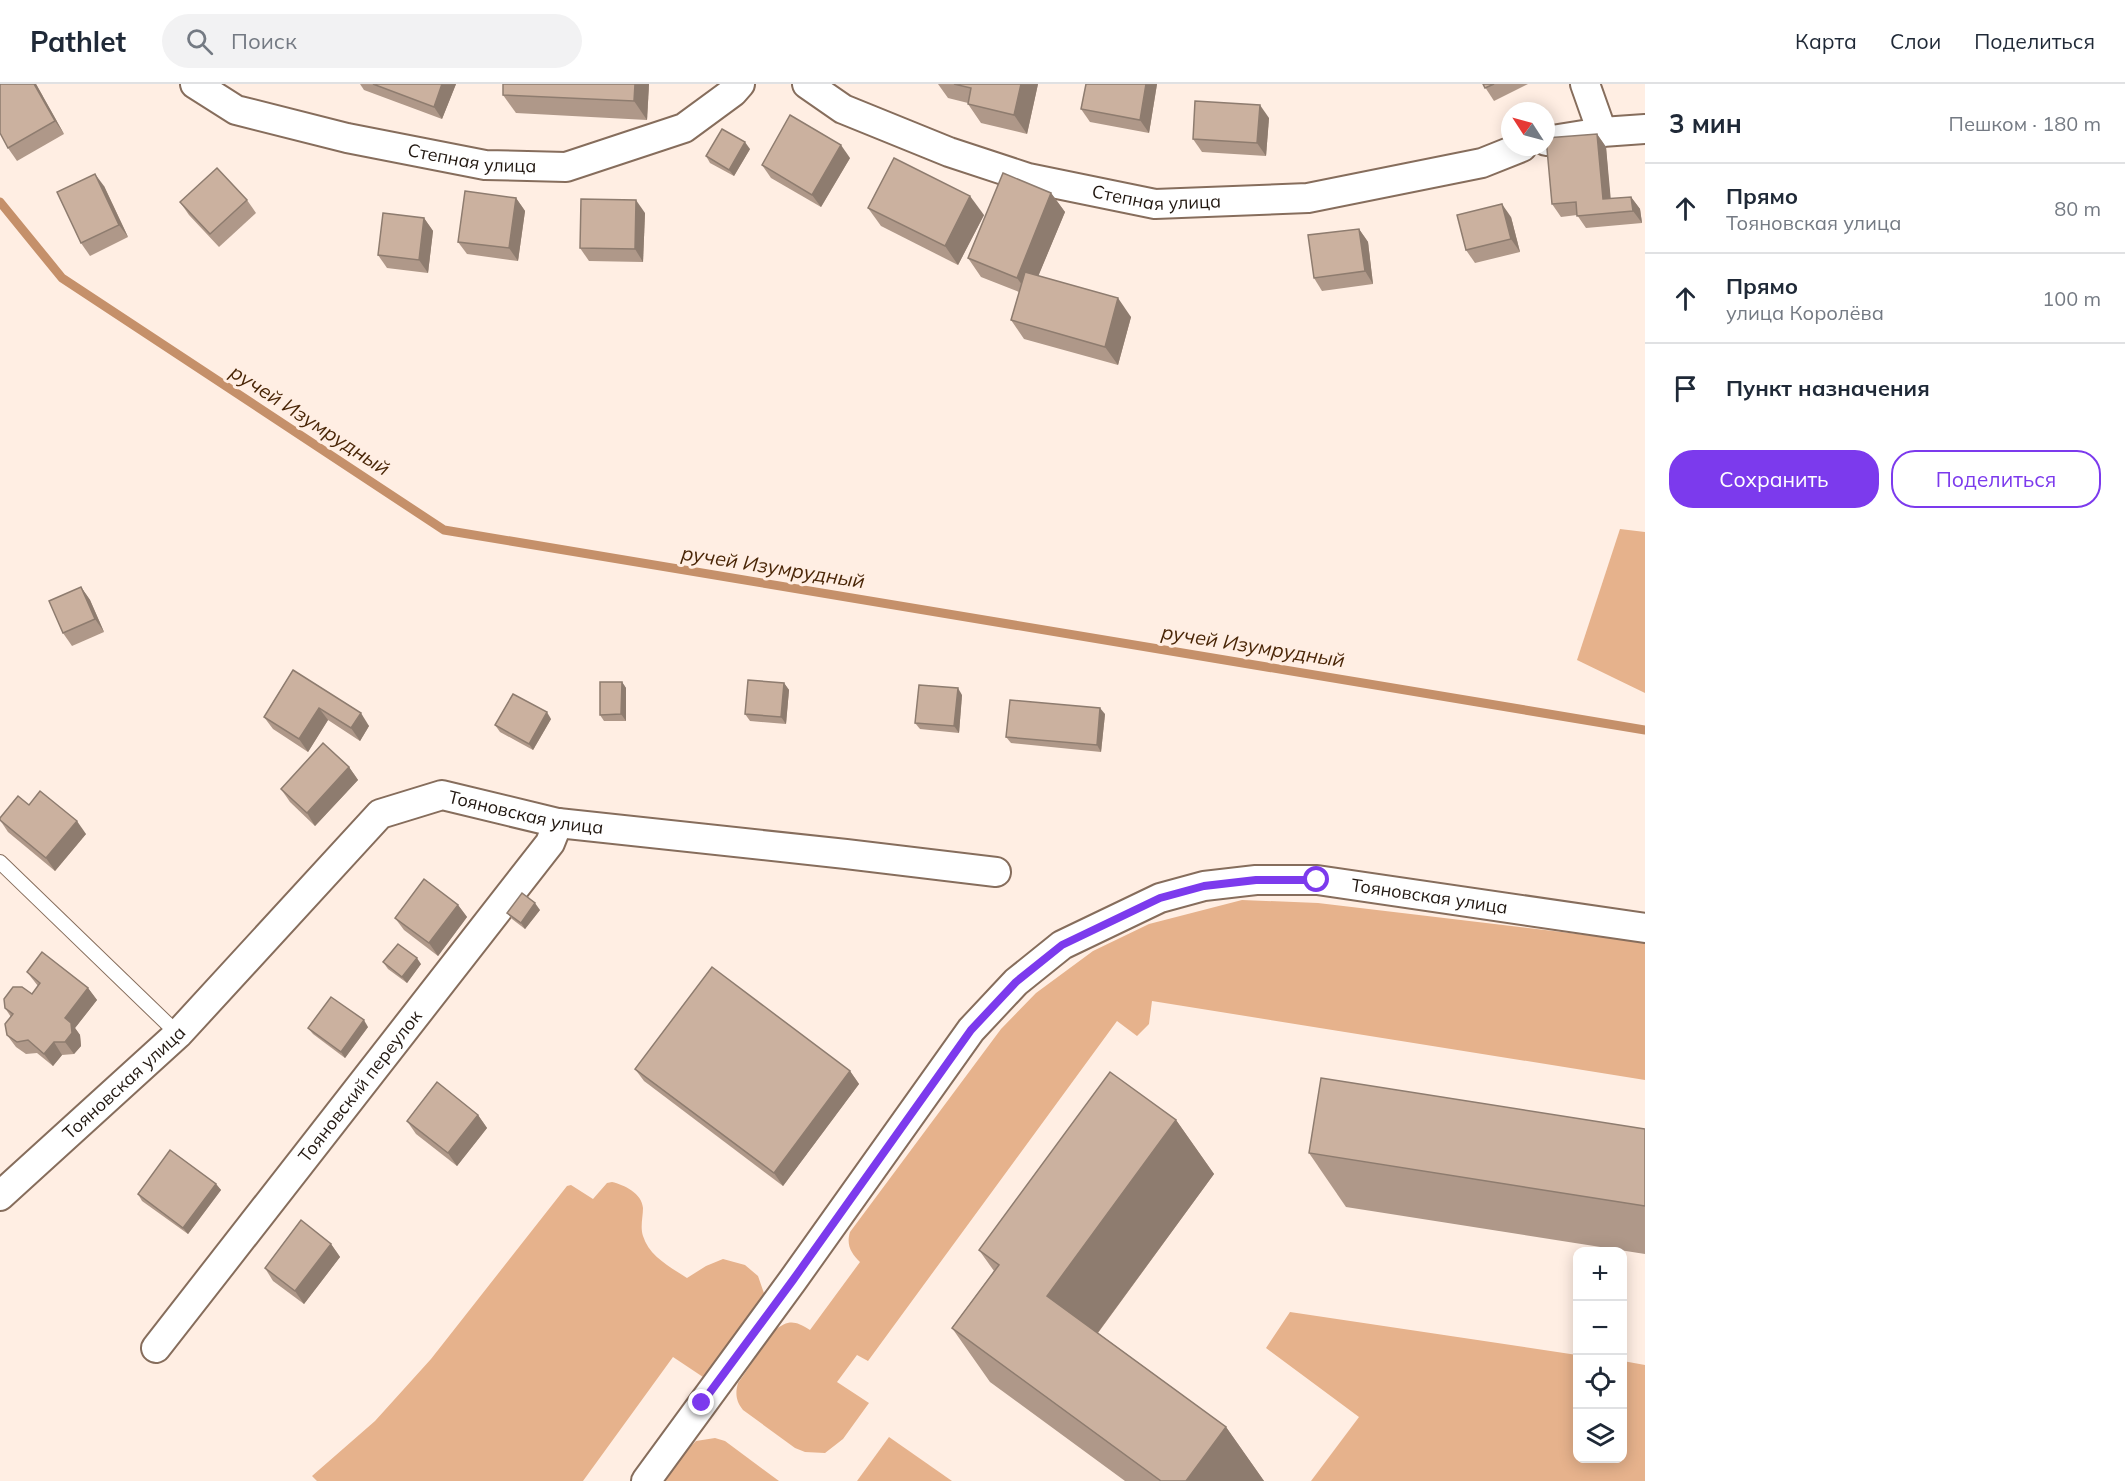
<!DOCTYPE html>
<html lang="ru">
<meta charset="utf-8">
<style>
body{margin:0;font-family:Mulish,sans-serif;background:#f2f2f3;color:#1f2937}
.controls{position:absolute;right:18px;bottom:18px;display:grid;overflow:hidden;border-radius:12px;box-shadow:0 3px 15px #0003}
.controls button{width:54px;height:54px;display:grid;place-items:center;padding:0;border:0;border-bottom:2px solid #e0e1e3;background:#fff;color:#1f2937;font:30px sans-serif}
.compass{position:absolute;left:1501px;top:18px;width:54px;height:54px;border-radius:50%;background:#fff;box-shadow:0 3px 15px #0003;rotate:306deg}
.stop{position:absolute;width:18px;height:18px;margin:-14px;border:4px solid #7c3aed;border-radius:50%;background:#fff}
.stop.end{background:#7c3aed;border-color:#fff;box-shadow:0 2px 6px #0008}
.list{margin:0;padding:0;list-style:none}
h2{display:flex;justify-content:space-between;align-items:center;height:78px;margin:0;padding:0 24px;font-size:26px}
h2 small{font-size:20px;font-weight:400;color:#747a83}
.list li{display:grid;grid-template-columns:39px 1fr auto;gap:18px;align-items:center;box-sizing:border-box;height:90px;padding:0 24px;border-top:2px solid #e0e1e3}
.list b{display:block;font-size:22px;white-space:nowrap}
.list p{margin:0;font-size:20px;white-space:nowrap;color:#747a83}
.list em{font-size:20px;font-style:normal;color:#747a83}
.actions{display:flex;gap:12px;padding:18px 24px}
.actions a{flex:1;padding:14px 0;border:2px solid #7c3aed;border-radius:24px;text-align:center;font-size:21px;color:#7c3aed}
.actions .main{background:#7c3aed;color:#fff}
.icon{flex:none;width:33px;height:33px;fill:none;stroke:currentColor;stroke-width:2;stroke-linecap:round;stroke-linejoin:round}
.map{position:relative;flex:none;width:1645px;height:1397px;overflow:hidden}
header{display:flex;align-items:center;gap:36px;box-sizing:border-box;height:84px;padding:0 30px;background:#fff;border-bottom:2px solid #e0e1e3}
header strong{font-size:28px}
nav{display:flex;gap:33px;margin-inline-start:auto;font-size:21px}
.search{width:420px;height:54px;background:#f2f2f3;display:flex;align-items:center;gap:15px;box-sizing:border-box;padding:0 21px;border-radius:33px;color:#747a83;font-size:22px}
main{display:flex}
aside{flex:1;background:#fff}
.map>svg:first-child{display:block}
.green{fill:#e6b28c}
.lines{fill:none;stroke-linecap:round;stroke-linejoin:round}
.stream{stroke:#c5906a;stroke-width:9}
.lane-casing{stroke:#866d5c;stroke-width:16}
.street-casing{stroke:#866d5c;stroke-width:32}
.lane{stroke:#fff;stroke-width:14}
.street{stroke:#fff;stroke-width:28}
.wall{fill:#af9889}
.shaded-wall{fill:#8e7c6f}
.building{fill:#cbb19f;stroke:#8e7c6f;stroke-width:1.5}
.route{stroke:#7c3aed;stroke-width:8}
.labels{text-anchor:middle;stroke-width:6;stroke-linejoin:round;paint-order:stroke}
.street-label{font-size:18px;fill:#211710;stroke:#ffeee3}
.water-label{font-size:20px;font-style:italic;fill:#4a2607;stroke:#ffeee3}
</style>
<header>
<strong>Pathlet</strong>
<div class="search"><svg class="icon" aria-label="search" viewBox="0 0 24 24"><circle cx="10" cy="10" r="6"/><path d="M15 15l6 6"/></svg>Поиск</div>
<nav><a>Карта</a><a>Слои</a><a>Поделиться</a></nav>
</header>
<main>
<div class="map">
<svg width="1645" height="1397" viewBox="0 0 1645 1397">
<rect width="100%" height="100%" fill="#ffeee3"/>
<g class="green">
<polygon points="1620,445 1645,448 1645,609 1577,576"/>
<path d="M1242 816 1318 819 1645 858V996L1152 917 1149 940 1137 952 1117 937 868 1277 857 1271 837 1298 869 1319 843 1355 825 1369 805 1368 795 1364 743 1326C736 1317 735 1310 738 1299L774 1247C789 1235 795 1237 810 1246L860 1178C851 1169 846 1161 850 1148L1001 945 1036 909 1093 867 1149 840Z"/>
<path d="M612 1098C624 1101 642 1109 643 1124 643 1133 640 1143 643 1152 649 1172 670 1183 687 1194L706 1182 723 1175 745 1181 758 1192 765 1212 706 1295 673 1273 583 1397H317L312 1392 375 1337 431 1275 567 1102 571 1101 593 1115 607 1099Z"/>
<polygon points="1290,1228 1577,1271 1578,1374 1622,1374 1623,1277 1645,1281 1645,1397 1311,1397 1359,1333 1266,1264"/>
<polygon points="889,1353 952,1397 857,1397"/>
<polygon points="715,1354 725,1357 779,1397 665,1397 688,1365 696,1357"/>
</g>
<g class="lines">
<polyline class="stream" points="0,118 62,194 444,446 1645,646"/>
<g class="lane-casing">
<polyline id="lane" points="0,778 178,950"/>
</g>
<g class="street-casing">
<g id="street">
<path id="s1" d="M195 0 236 26 347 54 485 81 566 83 684 44 733 8 740 0"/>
<path id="s2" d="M807 0 843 25 949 68 1028 94 1155 120 1308 114 1482 79 1522 63"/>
<polyline points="1585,0 1602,48"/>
<polyline points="1546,57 1602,48 1645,45"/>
<path id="s3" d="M0 1112 178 950 380 730 442 711 558 739 846 770 996 788"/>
<path id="s4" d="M156 1264 550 759 558 739"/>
<path id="s5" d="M646 1397 793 1196 971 946 1016 898 1062 861 1160 814 1204 802 1256 796H1317L1645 844"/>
</g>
</g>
<use href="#lane" class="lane"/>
<use href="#street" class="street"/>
</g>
<g class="wall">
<polygon points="0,0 36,0 64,50 17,77 8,64"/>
<polygon points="360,0 456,0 442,35 364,6"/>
<polygon points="503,0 649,0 647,36 516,29 503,11"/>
<polygon points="938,0 1038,0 1027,50 981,39 968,20 968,19 948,14"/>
<polygon points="1086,0 1157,0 1149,49 1090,38 1081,25"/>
<polygon points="1483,0 1528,0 1494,17"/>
<polygon points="1269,34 1266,72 1202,68 1193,55"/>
<polygon points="1597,50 1606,63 1610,115 1631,113 1640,125 1642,139 1586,144 1577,131 1561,133 1552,120"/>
<polygon points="750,65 734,92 710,79 706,72"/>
<polygon points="850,74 821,123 771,94 762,81"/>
<polygon points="104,102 128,153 90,172 81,159"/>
<polygon points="1051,109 1065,128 1038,192 1131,233 1118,281 1024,255 1011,236 1019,208 981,193 968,174"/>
<polygon points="516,114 525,127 518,177 467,170 458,158"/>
<polygon points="247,116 256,129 219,163 189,131 180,118"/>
<polygon points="868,124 984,131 958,181 881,142"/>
<polygon points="645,129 643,178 589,177 580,164"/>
<polygon points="1511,133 1520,168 1475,179 1466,166"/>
<polygon points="424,134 433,147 428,189 387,184 378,171"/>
<polygon points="1359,145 1368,158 1373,200 1322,207 1314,194"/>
<polygon points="81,503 90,516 104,548 72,562 63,549"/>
<polygon points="293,586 369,642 360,657 328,636 308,668 273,645 264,633"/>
<polygon points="622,598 626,604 626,637 604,637 600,631"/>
<polygon points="784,599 789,606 786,640 750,637 745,630"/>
<polygon points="962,611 959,649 920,645 915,639"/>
<polygon points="1105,630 1101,668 1011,659 1006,653"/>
<polygon points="551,635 533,666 500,648 495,641"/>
<polygon points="349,683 358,696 315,742 290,718 281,705"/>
<polygon points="0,736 86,750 55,787 8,748"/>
<polygon points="458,821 467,833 438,872 404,846 395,834"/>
<polygon points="540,826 525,845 512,835 507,829"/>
<polygon points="383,878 421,880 407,899 388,885"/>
<polygon points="27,888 88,904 97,916 75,944 80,951 81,962 74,970 62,971 53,982 37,969 26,970 16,963 7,951 11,933 5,924 32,910 38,902"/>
<polygon points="368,943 345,974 313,950 308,944"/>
<polygon points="635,985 850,987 859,1000 783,1102 644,997"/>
<polygon points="478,1031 487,1044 457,1082 416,1050 407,1037"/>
<polygon points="1176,1036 1214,1090 1098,1249 1226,1343 1264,1397 1125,1397 990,1298 952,1244 994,1187 979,1166"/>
<polygon points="1645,1045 1645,1170 1346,1123 1309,1069"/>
<polygon points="216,1100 221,1106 188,1150 142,1117 138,1110"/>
<polygon points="331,1160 340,1173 304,1220 273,1197 265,1184"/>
</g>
<g class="shaded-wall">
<polygon points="34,0 36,0 64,50 55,37"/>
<polygon points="442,0 456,0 442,35 434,23"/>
<polygon points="635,0 649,0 647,36 634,17"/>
<polygon points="1021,0 1038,0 1027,50 1014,31"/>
<polygon points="1146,0 1157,0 1149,49 1140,36"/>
<polygon points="1260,21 1269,34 1266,72 1257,59"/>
<polygon points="1597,50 1606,63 1612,128 1603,115"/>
<polygon points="745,58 750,65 734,92 729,86"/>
<polygon points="841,61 850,74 821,123 812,111"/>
<polygon points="95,90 104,102 128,153 119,141"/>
<polygon points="1051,109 1065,128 1030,212 1017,194"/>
<polygon points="970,112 984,131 958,181 945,162"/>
<polygon points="1631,113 1640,125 1642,139 1633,127"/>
<polygon points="516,114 525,127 518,177 509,164"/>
<polygon points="636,116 645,129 643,178 635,165"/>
<polygon points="1502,120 1511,133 1520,168 1511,155"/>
<polygon points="424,134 433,147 428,189 419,176"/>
<polygon points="1359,145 1368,158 1373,200 1365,187"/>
<polygon points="1118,214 1131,233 1118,281 1105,263"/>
<polygon points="81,503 90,516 104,548 95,535"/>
<polygon points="622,598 626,604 626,637 621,630"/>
<polygon points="784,599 789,606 786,640 781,633"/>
<polygon points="958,604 962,611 959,649 954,642"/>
<polygon points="319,624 328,636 308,668 299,655"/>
<polygon points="1100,624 1105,630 1101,668 1097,661"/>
<polygon points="547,628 551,635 533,666 529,660"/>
<polygon points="361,629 369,642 360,657 351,644"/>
<polygon points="349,683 358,696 315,742 307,729"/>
<polygon points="77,737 86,750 55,787 46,774"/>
<polygon points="535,819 540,826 525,845 521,839"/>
<polygon points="458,821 467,833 438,872 429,859"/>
<polygon points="417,874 421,880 407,899 402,893"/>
<polygon points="88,904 97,916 75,944 80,951 81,962 74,970 65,958 65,934"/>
<polygon points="364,936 368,943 345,974 341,968"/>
<polygon points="54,958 62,971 53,982 44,970"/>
<polygon points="850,987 859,1000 783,1102 774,1089"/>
<polygon points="478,1031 487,1044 457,1082 448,1069"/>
<polygon points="1176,1036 1214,1090 1085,1266 1047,1212"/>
<polygon points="216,1100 221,1106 188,1150 183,1144"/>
<polygon points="331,1160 340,1173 304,1220 295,1207"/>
<polygon points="1226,1343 1264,1397 1186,1397"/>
</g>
<g class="building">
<polygon points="0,0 34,0 55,37 8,64 0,49"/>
<polygon points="373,0 442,0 434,23"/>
<polygon points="503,0 635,0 634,17 503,11"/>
<polygon points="954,0 1021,0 1014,31 968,20 971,4"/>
<polygon points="1086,0 1146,0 1140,36 1081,25"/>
<polygon points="1483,0 1494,0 1485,4"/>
<polygon points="1195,17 1260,21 1257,59 1193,55"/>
<polygon points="790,31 841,61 812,111 762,81"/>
<polygon points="722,45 745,58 729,86 706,72"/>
<polygon points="1597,50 1603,115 1631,113 1633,127 1577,132 1576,118 1552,120 1546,54"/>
<polygon points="894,74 970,112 945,162 868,124"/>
<polygon points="217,84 247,116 210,150 180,118"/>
<polygon points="1003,89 1051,109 1017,194 968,174"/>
<polygon points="95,90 119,141 81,159 57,108"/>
<polygon points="465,107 516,114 509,164 458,158"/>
<polygon points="581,115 636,116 635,165 580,164"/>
<polygon points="1502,120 1511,155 1466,166 1457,131"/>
<polygon points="383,129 424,134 419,176 378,171"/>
<polygon points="1359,145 1365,187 1314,194 1308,151"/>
<polygon points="1025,188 1118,214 1105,263 1011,236"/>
<polygon points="81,503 95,535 63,549 49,517"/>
<polygon points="293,586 361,629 351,644 319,624 299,655 264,633"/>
<polygon points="748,596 784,599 781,633 745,630"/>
<polygon points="600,598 622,598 621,630 600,631"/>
<polygon points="919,601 958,604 954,642 915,639"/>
<polygon points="513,610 547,628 529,660 495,641"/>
<polygon points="1010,616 1100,624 1097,661 1006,653"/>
<polygon points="323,659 349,683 307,729 281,705"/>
<polygon points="40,707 77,737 46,774 0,736 0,734 18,712 29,721"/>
<polygon points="424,795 458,821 429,859 395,834"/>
<polygon points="522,809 535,819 521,839 507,829"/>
<polygon points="398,860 417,874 402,893 383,878"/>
<polygon points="42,868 88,904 65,934 71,939 72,949 65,958 54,958 44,970 28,956 17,958 7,951 5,940 13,930 5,924 4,915 13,903 22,903 32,910 40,899 27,888"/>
<polygon points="712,883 850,987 774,1089 635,985"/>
<polygon points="331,913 364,936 341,968 308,944"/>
<polygon points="1110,988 1176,1036 1047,1212 1226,1343 1186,1397 1161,1397 952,1244 999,1181 979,1166"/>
<polygon points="1321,994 1645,1045 1645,1122 1309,1069"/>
<polygon points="437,998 478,1031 448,1069 407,1037"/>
<polygon points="170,1066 216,1100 183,1144 138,1110"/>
<polygon points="301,1136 331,1160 295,1207 265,1184"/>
</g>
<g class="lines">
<polyline class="route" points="702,1319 793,1196 971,946 1016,898 1062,861 1160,814 1204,802 1256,796 1317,796"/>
</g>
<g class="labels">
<g class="street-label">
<text dy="6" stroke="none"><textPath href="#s1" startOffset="290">Степная улица</textPath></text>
<text dy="6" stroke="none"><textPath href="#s2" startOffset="372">Степная улица</textPath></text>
<text dy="6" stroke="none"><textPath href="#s3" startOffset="690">Тояновская улица</textPath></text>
<text dy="6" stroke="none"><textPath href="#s5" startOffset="1062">Тояновская улица</textPath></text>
<text dy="6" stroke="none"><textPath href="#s3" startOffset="168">Тояновская улица</textPath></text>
<text dy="6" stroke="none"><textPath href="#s4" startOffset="332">Тояновский переулок</textPath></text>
</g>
<g class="water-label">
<text transform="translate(310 336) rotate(33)" y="7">ручей Изумрудный</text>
<text transform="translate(773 483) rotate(9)" y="7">ручей Изумрудный</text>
<text transform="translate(1253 562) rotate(9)" y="7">ручей Изумрудный</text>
</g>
</g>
</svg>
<div class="controls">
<button>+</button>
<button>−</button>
<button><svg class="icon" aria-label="locate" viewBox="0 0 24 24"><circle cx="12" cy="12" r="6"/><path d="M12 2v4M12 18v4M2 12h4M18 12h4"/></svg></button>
<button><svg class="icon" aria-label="layers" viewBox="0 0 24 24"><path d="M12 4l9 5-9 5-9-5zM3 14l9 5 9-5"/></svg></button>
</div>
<svg class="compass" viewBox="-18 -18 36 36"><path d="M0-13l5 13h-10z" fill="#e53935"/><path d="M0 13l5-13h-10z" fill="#747a83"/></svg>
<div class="stop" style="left:1317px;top:796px"></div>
<div class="stop end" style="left:702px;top:1319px"></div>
</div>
<aside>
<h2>3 мин<small>Пешком · 180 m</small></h2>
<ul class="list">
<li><svg class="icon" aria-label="ahead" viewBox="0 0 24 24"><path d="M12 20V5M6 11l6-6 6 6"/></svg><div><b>Прямо</b><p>Тояновская улица</p></div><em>80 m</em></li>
<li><svg class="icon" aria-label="ahead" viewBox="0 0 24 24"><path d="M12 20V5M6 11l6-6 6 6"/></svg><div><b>Прямо</b><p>улица Королёва</p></div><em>100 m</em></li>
<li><svg class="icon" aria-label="arrive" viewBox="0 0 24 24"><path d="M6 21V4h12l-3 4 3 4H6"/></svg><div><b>Пункт назначения</b></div></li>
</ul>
<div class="actions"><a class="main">Сохранить</a><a>Поделиться</a></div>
</aside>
</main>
